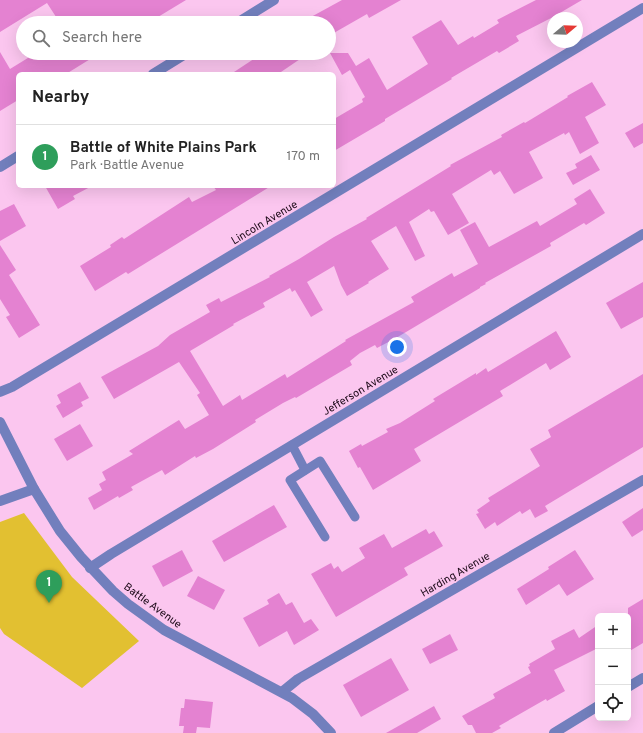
<!DOCTYPE html>
<meta charset="utf-8">
<style>
body{margin:0;font-family:Overpass,sans-serif;background:#f6f6f6;color:#222}
.controls{position:absolute;right:12px;bottom:12px;display:grid;overflow:hidden;border-radius:6px;box-shadow:0 4px 16px #0002}
.controls button{width:36px;height:36px;display:grid;place-items:center;padding:0;border:0;border-bottom:1px solid #e0e0e0;background:#fff;color:#222;font:20px sans-serif}
.compass{position:absolute;left:547px;top:12px;width:36px;height:36px;border-radius:50%;background:#fff;box-shadow:0 4px 16px #0002;rotate:71deg}
.you{position:absolute;left:397px;top:347px;width:14px;height:14px;margin:-10px;border:3px solid #fff;border-radius:50%;background:#1a73e8;box-shadow:0 0 0 6px #1a73e833}
.badge{display:grid;place-items:center;width:26px;height:26px;border-radius:50%;background:#0b8043;color:#fff;font-size:13px;font-weight:700}
.pin{position:absolute;translate:-50% -33px;filter:drop-shadow(0 1px 2px #0008)}
.pin::after{content:'';position:absolute;top:21px;width:14px;height:12px;background:inherit;clip-path:polygon(0 0,100% 0,50% 100%)}
.list{margin:0;padding:0;list-style:none}
h2{display:flex;justify-content:space-between;align-items:center;height:52px;margin:0;padding:0 16px;font-size:17px}
h2 small{font-size:13px;font-weight:400;color:#767676}
.list li{display:grid;grid-template-columns:26px 1fr auto;gap:12px;align-items:center;box-sizing:border-box;height:64px;padding:0 16px;border-top:1px solid #e0e0e0}
.list b{display:block;font-size:15px;white-space:nowrap}
.list p{margin:0;font-size:13px;white-space:nowrap;color:#767676}
.list em{font-size:13px;font-style:normal;color:#767676}
.icon{flex:none;width:22px;height:22px;fill:none;stroke:currentColor;stroke-width:2;stroke-linecap:round;stroke-linejoin:round}
.map{position:relative;flex:none;width:643px;height:733px;overflow:hidden}
.search{position:absolute;background:#fff;box-shadow:0 4px 16px #0002;left:16px;top:16px;width:320px;height:44px;display:flex;align-items:center;gap:10px;box-sizing:border-box;padding:0 14px;border-radius:22px;color:#767676;font-size:15px}
.panel{position:absolute;background:#fff;box-shadow:0 4px 16px #0002;left:16px;top:72px;width:320px;height:116px;border-radius:6px}
.map>svg:first-child{display:block}
.green{fill:#e2c031}
.building{fill:#e482d1}
.lines{fill:none;stroke-linecap:round;stroke-linejoin:round}
.service{stroke:#727fbd;stroke-width:9}
.minor{stroke:#727fbd;stroke-width:10}
.tertiary{stroke:#727fbd;stroke-width:10}
.labels{text-anchor:middle;stroke-width:3.5;stroke-linejoin:round;paint-order:stroke}
.street-label{font-size:11px;fill:#1b0917;stroke:#fbc6ef}
</style>
<div class="map">
<svg width="643" height="733" viewBox="0 0 643 733">
<rect width="100%" height="100%" fill="#fbc6ef"/>
<polygon class="green" points="24,513 72,577 139,641 82,688 4,634 0,628 0,522"/>
<g class="building">
<polygon points="0,0 186,0 148,23 60,23 47,3 0,32"/>
<polygon points="342,0 401,0 369,18 367,14 332,34 329,29 329,23 300,23"/>
<polygon points="536,0 582,0 553,17 516,36 519,41 499,53 497,51 451,78 452,79 385,119 385,121 334,151 334,119 363,102 362,99 365,97 350,70 342,75 330,53 348,53 356,66 369,58 387,90 428,64 412,37 441,20 458,45 473,36 474,38 499,23 497,20"/>
<polygon points="0,52 10,69 36,53 100,53 66,74 18,74 18,100 0,111"/>
<polygon points="263,53 309,53 278,74 231,74"/>
<polygon points="592,82 606,105 585,117 599,143 580,154 569,132 565,135 564,133 529,152 543,178 514,194 500,171 494,175 491,170 452,194 469,223 448,235 434,211 431,212 429,209 409,222 425,256 415,261 396,226 371,241 389,269 368,282 369,283 347,296 341,285 334,266 307,282 323,310 311,317 295,290 292,292 290,288 263,303 265,307 233,324 234,325 190,351 223,406 240,395 242,400 285,374 287,378 346,341 345,340 414,302 411,297 452,273 454,277 478,264 460,230 475,222 489,247 537,221 540,226 577,204 574,199 590,189 605,213 586,225 584,223 550,243 551,246 485,283 486,284 480,287 480,288 396,338 377,348 375,345 360,353 350,361 352,365 296,398 295,397 283,403 255,420 256,422 213,449 196,458 195,456 165,475 162,470 131,487 133,490 119,498 118,496 94,510 88,498 102,490 99,484 106,480 102,472 133,454 129,451 179,420 185,429 209,415 197,395 200,393 179,362 114,399 101,377 158,346 170,335 210,312 206,305 219,298 221,302 270,277 269,276 299,259 334,237 367,219 366,218 451,166 450,165 502,137 501,135 524,122 525,123 568,97 567,96"/>
<polygon points="643,123 643,143 634,148 625,133"/>
<polygon points="591,155 600,170 573,185 566,173 577,168 575,164"/>
<polygon points="45,186 92,186 73,196 75,199 58,209"/>
<polygon points="213,186 271,186 128,274 126,272 95,291 80,266 111,247 110,245 122,237 124,239 189,197 192,202 216,190"/>
<polygon points="14,204 26,226 0,241 0,211"/>
<polygon points="0,245 16,270 9,275 40,325 19,338 6,317 10,315 0,299"/>
<polygon points="643,282 643,317 621,329 606,303"/>
<polygon points="556,331 571,357 550,370 546,363 500,391 503,396 414,449 421,461 373,490 360,467 358,468 349,451 361,444 362,446 388,432 386,429 400,423 435,401 433,399 476,373 476,375 486,368 488,372"/>
<polygon points="643,374 643,447 545,506 548,511 535,518 530,509 522,514 520,511 497,526 495,522 485,529 476,514 479,513 477,510 490,501 488,498 540,466 530,449 551,437 548,430"/>
<polygon points="80,382 89,398 81,402 83,406 63,418 56,406 61,403 57,395"/>
<polygon points="80,424 93,446 67,461 54,439"/>
<polygon points="274,505 287,527 224,562 212,541"/>
<polygon points="643,508 643,530 632,537 622,522"/>
<polygon points="426,529 429,534 434,531 443,546 404,568 408,575 336,617 311,574 331,563 334,569 338,566 342,572 365,558 359,548 384,534 392,548"/>
<polygon points="182,550 193,571 163,587 152,566"/>
<polygon points="575,550 594,579 567,596 559,584 526,605 517,589 549,569 548,567"/>
<polygon points="198,576 225,590 214,610 187,596"/>
<polygon points="279,593 286,605 292,602 304,623 311,619 319,630 294,645 287,631 259,647 243,618 269,604 267,600"/>
<polygon points="643,599 643,643 628,652 628,608"/>
<polygon points="598,625 598,648 554,670 565,691 547,701 546,699 499,726 501,728 492,733 476,733 472,725 468,725 462,716 495,698 493,694 531,673 528,667 530,666 529,664 555,649 551,641 574,629 579,638"/>
<polygon points="450,634 458,650 430,664 422,649"/>
<polygon points="391,658 409,690 361,717 343,685"/>
<polygon points="185,699 213,702 210,728 197,727 196,733 183,733 184,726 179,726 181,708 184,708"/>
<polygon points="434,706 441,719 417,733 386,733"/>
</g>
<g class="lines">
<g class="service">
<polyline points="292,445 305,470"/>
<polyline points="325,537 290,480 320,461 355,517"/>
</g>
<g class="minor">
<polyline points="237,23 274,0"/>
<polyline points="153,74 187,53"/>
<polyline points="0,167 18,156"/>
<polyline points="0,392 12,387 643,8"/>
<polyline points="0,501 34,489"/>
<polyline points="90,568 111,554 643,234"/>
<polyline points="628,687 643,678"/>
<polyline points="282,692 298,679 643,480"/>
<polyline points="554,733 598,706"/>
</g>
<polyline class="tertiary" points="0,422 34,489 60,531 81,557 113,591 128,604 164,630 292,698 313,714 331,733"/>
</g>
<g class="labels">
<g class="street-label">
<text transform="translate(264 222) rotate(-31)" y="4">Lincoln Avenue</text>
<text transform="translate(360 390) rotate(-31)" y="4">Jefferson Avenue</text>
<text transform="translate(455 574) rotate(-30)" y="4">Harding Avenue</text>
<text transform="translate(153 605) rotate(36)" y="4">Battle Avenue</text>
</g>
</g>
</svg>
<div class="controls">
<button>+</button>
<button>−</button>
<button><svg class="icon" aria-label="locate" viewBox="0 0 24 24"><circle cx="12" cy="12" r="6"/><path d="M12 2v4M12 18v4M2 12h4M18 12h4"/></svg></button>
</div>
<svg class="compass" viewBox="-18 -18 36 36"><path d="M0-13l5 13h-10z" fill="#e53935"/><path d="M0 13l5-13h-10z" fill="#767676"/></svg>
<div class="you"></div>
<div class="pin badge" style="left:49px;top:603px;background:#2e9e5b">1</div>
<div class="search"><svg class="icon" aria-label="search" viewBox="0 0 24 24"><circle cx="10" cy="10" r="6"/><path d="M15 15l6 6"/></svg>Search here</div>
<section class="panel">
<h2>Nearby<small></small></h2>
<ul class="list">
<li><span class="badge" style="background:#2e9e5b">1</span><div><b>Battle of White Plains Park</b><p>Park · Battle Avenue</p></div><em>170 m</em></li>
</ul>
</section>
</div>
